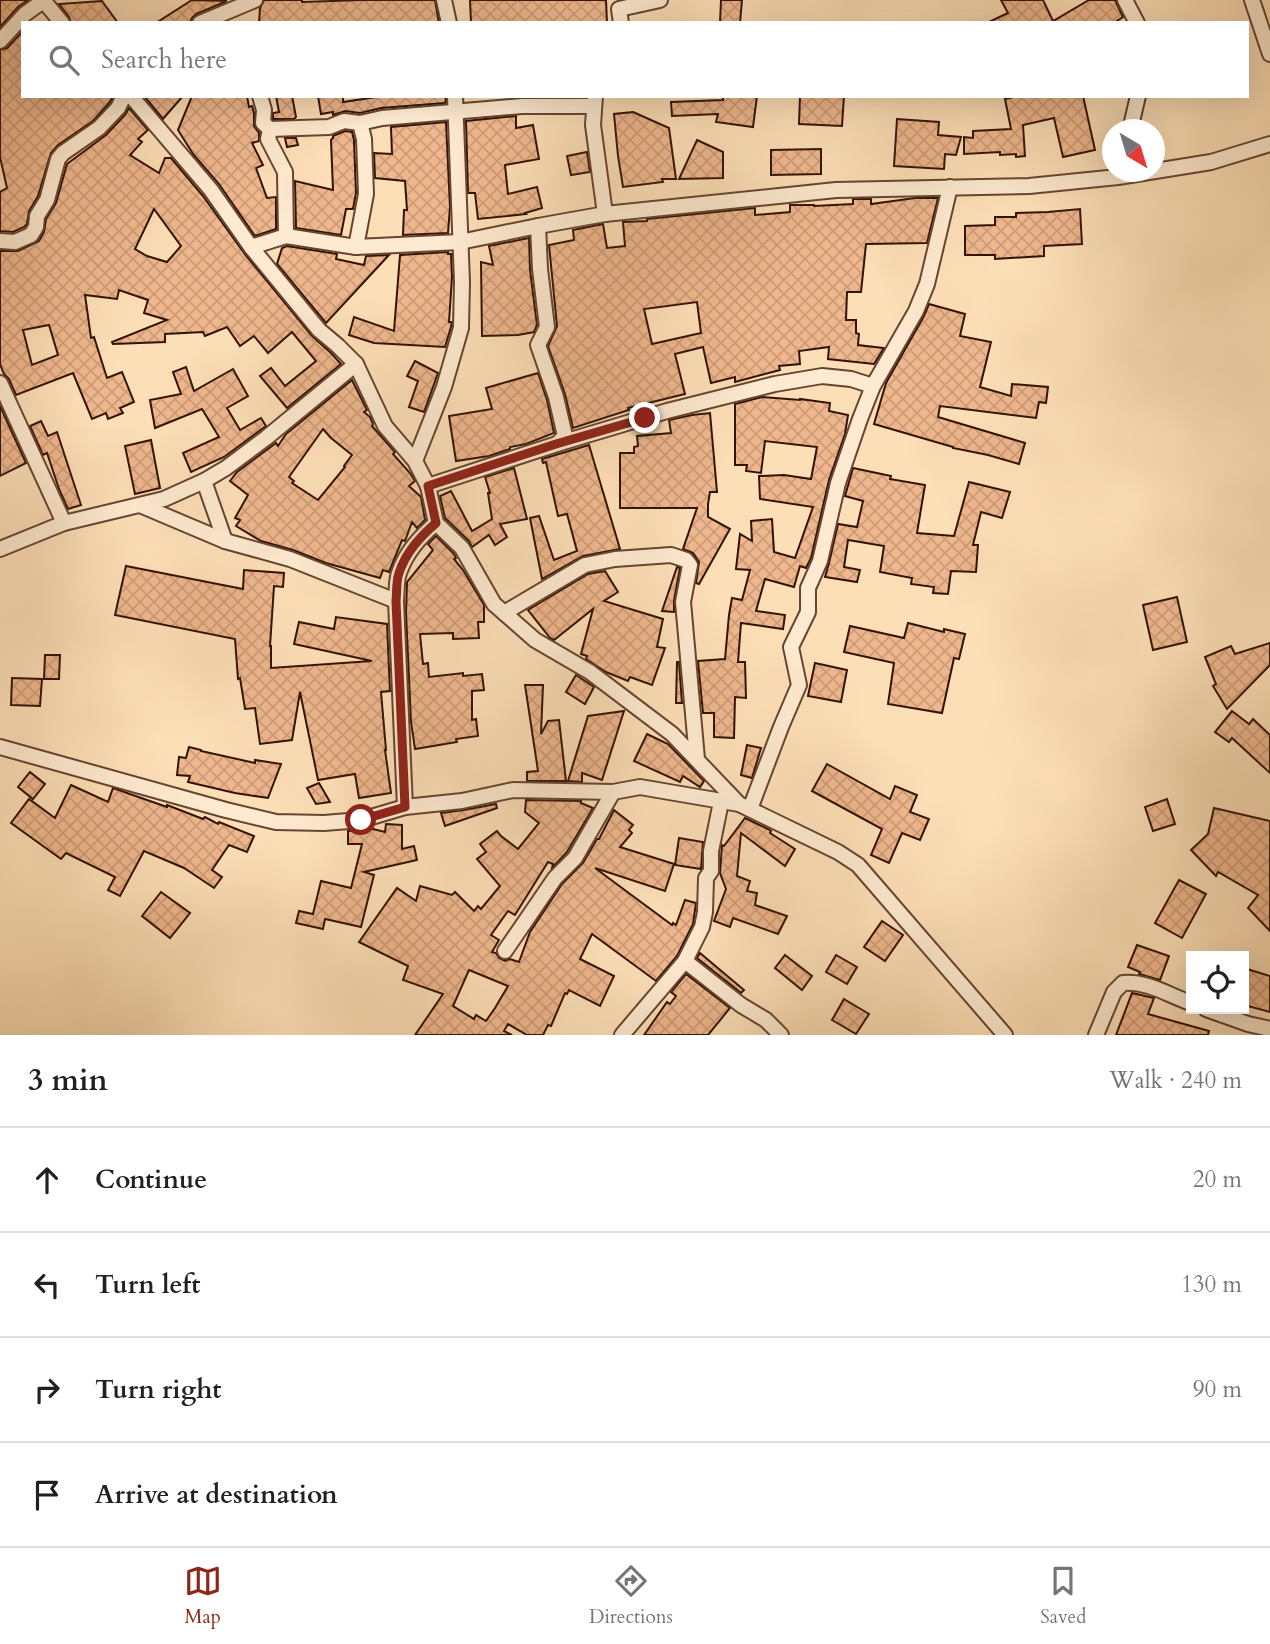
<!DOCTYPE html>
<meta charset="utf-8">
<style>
body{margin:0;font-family:Cardo,serif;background:#f2f2f2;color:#202124}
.controls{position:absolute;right:21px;bottom:21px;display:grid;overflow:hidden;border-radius:0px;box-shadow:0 7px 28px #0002}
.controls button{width:63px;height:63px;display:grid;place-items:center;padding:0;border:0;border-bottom:2px solid #e0e0e0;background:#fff;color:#202124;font:35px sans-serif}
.compass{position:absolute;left:1102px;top:119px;width:63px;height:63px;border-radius:50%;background:#fff;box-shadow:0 7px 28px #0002;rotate:142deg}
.stop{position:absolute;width:21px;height:21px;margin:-16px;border:5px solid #8f2418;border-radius:50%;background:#fff}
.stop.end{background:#8f2418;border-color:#fff;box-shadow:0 2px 7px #0008}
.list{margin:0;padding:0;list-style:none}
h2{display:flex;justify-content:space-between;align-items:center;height:91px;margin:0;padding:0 28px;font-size:30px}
h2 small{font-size:23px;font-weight:400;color:#757577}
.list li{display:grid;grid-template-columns:46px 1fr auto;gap:21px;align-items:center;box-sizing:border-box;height:105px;padding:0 28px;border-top:2px solid #e0e0e0}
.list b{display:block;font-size:26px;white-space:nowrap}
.list em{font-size:23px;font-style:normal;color:#757577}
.icon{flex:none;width:38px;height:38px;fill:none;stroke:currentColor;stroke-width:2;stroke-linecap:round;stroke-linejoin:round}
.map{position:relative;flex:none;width:1270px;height:1035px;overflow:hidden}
.search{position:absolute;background:#fff;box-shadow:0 7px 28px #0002;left:21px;right:21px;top:21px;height:77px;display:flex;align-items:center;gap:18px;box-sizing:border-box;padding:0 24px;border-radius:0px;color:#757577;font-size:26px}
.sheet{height:511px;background:#fff}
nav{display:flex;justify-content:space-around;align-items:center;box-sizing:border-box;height:98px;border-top:2px solid #e0e0e0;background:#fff;font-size:19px;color:#757577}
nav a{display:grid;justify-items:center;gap:4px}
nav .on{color:#8f2418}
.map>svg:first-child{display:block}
.building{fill:url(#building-cross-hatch);stroke:#331203;stroke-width:2;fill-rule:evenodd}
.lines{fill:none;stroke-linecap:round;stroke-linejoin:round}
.street-casing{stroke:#664530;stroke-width:18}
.street{stroke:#feead0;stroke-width:14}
.route{stroke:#8f2418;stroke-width:9}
</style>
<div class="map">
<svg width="1270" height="1035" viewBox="0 0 1270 1035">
<defs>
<pattern id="building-cross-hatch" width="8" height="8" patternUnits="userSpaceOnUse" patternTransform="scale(1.75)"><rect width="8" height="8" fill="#efb78d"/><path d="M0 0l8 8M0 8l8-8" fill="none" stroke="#cd9c78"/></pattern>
</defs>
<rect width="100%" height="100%" fill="#fddfb7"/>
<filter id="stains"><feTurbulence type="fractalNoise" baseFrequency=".00286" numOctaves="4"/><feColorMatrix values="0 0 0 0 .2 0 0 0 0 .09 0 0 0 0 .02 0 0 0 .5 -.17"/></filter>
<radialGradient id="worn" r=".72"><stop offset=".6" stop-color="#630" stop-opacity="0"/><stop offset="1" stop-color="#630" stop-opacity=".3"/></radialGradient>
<g class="building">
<polygon points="0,0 28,0 18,7 0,27"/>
<polygon points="192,0 227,1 196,14 192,18 190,23 156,23"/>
<polygon points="264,0 302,0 302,2 362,0 435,0 439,23 259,23 260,8"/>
<polygon points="470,0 606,0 607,23 471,23"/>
<polygon points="721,0 742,0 740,23 720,23"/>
<polygon points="1001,0 1043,0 1053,21 1089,0 1115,0 1123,17 1114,23 987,23 1008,13"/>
<polygon points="102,1 118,23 71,23 69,17 59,4"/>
<polygon points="23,31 23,96 113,96 110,102 93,121 58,145 51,153 38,196 29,211 27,224 24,227 13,232 0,231 0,192 7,188 0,157 0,50 7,48"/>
<polygon points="144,96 183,96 163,119"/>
<polygon points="192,96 247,96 249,107 252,106 254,113 254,126 259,133 259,141 252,143 263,165 256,168 267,198 276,197 276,229 255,236 219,184 193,154 178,130"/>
<polygon points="276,96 292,96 296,117 294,119 273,119 273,113 279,112"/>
<polygon points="318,96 343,96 343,102 383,96 445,96 446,100 445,103 381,108 360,113 345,111 333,115 333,112 321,114"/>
<polygon points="723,96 757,96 753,127 716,122 718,114 672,116 671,102 723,100"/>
<polygon points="800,96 844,96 842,126 799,124"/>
<polygon points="1018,96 1083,96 1095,150 1063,157 1054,118 1023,125 1025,156 1016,157 1016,154 1000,155 1000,152 964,154 964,137 973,138 973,131 1011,129 1005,99"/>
<path d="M129 108 148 130 138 139 142 142 130 155 159 173 165 158H171L203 196 244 253 312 336 331 353 341 364 287 408 260 376 271 368 285 386 316 361 292 332 268 353 254 336 240 346 227 327 205 336 203 332 165 334V342L113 344 112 342 167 320 144 313 148 300 119 290 117 299 85 295 91 338 94 337 107 378 122 372 134 402 120 408 123 413 108 419 106 413 92 419 73 373 16 395 9 379 4 374 0 364V251H18L39 241 44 232 46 219 56 203 67 164 106 135 125 115ZM154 209 181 246 167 262 147 256 135 249ZM49 325 58 355 32 365 23 330Z"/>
<polygon points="633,112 669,128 676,179 662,179 663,182 623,187 618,156 614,114"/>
<polygon points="516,116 516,128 533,125 539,159 505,165 508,194 537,187 542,208 525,213 526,214 478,219 475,193 468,193 466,121"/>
<polygon points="897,119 939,122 938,135 961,137 956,155 945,154 944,169 894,166"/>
<polygon points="446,122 450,207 448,233 403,235 404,210 407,210 405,181 375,178 374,153 392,154 391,127"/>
<polygon points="345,131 352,132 354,140 356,193 353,209 346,209 341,235 296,228 295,181 333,190 331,140 333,138 333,136"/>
<polygon points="285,138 296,138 298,145 287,147"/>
<polygon points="697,140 723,152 723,178 679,179"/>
<polygon points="821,149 821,174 771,175 771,150"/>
<polygon points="587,152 590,172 571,175 567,156"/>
<path d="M915 198H938L927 243 866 244 861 292H847L846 320H856V333L859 334 858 345 884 348 874 364 828 359 829 347 799 351 800 364 779 366 780 370 735 382V377L711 383 703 347 675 354 685 394 628 408 629 410 573 428 565 394 548 346 557 326 549 245 574 240 573 230 603 224 607 248 625 246 623 222 647 221V219L755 208V215L790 212V205H814V206L853 204V199H871V204ZM697 302 701 333 652 344 644 309Z"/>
<polygon points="1080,209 1082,244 1044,246 1044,256 995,259 995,255 965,255 965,226 995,225 995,217 1016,217 1016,213 1048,212"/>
<polygon points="529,238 530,270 537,325 534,332 518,335 482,336 481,262 493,265 489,246"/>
<polygon points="287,246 337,254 336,259 364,265 366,256 389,255 326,323 277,264 282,248"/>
<polygon points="448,252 448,254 451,254 452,277 449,322 452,322 451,327 445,347 374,343 349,335 354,317 394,331 400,255"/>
<polygon points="929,304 965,314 960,336 991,342 980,387 1011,396 1012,384 1048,387 1046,403 1039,402 1036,418 940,406 938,417 1025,443 1019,464 988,455 953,448 953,447 874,424 886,383 924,316"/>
<polygon points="415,361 438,373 424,412 409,407 418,381 407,376"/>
<polygon points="186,367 194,391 233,369 248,396 227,408 240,430 261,418 266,426 224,457 191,472 183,453 219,437 202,409 155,428 150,400 181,394 173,372"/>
<polygon points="538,373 547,400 554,433 526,444 510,447 510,449 489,456 456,461 449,416 492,409 486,388"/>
<path d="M352 380 367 410 364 412 370 417 373 424 372 426 395 452 393 454 410 473 415 481 409 486 421 497 425 520 417 528 412 522 405 541 402 540 389 572 383 570 380 578 326 563 293 550 261 541 236 526 240 520 235 518 248 495 230 481 237 472 276 443 278 446 286 434ZM323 429 331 438 352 455 344 466 345 467 318 500 292 483 294 481 289 477Z"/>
<polygon points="762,397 800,400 800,399 830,403 829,411 848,415 845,434 829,480 811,558 806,568 800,566 794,587 765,579 756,611 785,615 783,629 741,623 738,662 745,662 746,698 735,697 734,738 714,737 714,713 703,713 698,661 725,659 729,615 732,598 742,600 750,570 736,569 740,534 752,541 751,521 772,519 774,552 795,558 813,507 760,499 759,476 784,475 811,479 817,447 765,441 761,473 746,471 747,465 735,465 735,404"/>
<polygon points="0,406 26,463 0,476"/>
<polygon points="710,413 717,492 710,492 708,504 708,517 730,529 699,584 696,583 699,562 693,553 683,549 697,508 620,508 620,453 634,453 634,447 638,446 637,436 671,433 669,420 692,415"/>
<polygon points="41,421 48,436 57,432 81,505 68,509 59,489 47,453 43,455 30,426"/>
<polygon points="151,440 160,488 135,494 125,446"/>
<polygon points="589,445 620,549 583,556 542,579 530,518 539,516 554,560 577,551 567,514 558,516 546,462 543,463 542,459"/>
<polygon points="514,468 527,519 500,524 507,537 495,545 489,535 472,547 469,541 445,518 440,496 451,491 472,531 492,519 488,493 490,493 485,477"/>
<polygon points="853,468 891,476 890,479 925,485 917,533 954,536 969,482 1010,492 1002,518 981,512 973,545 978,545 976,572 951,571 948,594 933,593 934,587 911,584 912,578 880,572 884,546 848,540 844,567 860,570 857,582 825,577 829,563 838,524 857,527 863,501 845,496"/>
<polygon points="436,536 454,554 456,558 454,559 463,570 484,605 484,622 478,622 479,638 453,639 453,633 420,634 423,664 428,663 429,677 463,673 463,676 482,674 484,690 472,691 472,720 476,719 478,736 456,739 457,742 415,749 411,722 406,613 407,582 433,550 428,544"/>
<polygon points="126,566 243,589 244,570 284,573 283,587 274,586 270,646 271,646 271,668 372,661 294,644 299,622 334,629 336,617 387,624 390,691 381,692 386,750 385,750 391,793 359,798 355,774 318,780 300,692 292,740 260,744 255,708 245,709 240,678 238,679 235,639 115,615"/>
<polygon points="677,567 680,568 674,600 674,612 662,611"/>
<polygon points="605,571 618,592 604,601 663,619 657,647 665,648 652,685 630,677 628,681 606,672 586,659 587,656 581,654 593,609 554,640 550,638 528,610 588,574"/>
<polygon points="1177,597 1187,642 1153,650 1143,605"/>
<polygon points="908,623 944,632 944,629 965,634 959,659 954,658 942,713 888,704 894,663 844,652 850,626 904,638"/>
<polygon points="1270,643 1270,665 1227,709 1213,686 1216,684 1205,657 1231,646 1235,654"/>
<polygon points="45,655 60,655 59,679 44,679"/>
<polygon points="677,662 679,662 682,703 676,703"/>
<polygon points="815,663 847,670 841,702 808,696"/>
<polygon points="576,675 594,687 585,704 566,692"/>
<polygon points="12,678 42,679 40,706 11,705"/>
<polygon points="525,685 543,685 541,734 548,721 559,720 566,781 527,781 527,772 538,771"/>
<polygon points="624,711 602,780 582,773 582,782 568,781 588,716"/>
<polygon points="1232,711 1249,724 1253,719 1270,735 1270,773 1232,738 1229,742 1215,732"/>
<polygon points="647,734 668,744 704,781 700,787 683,776 680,782 634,761"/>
<polygon points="747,745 761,748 752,778 741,775"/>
<polygon points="189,747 201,750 201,751 255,763 255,760 281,764 268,798 235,793 188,782 190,776 177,775 179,757 186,758"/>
<polygon points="827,764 890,799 895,786 917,795 910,812 929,819 920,840 902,833 889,863 871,855 882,829 812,791"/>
<polygon points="30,772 45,784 33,799 18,787"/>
<polygon points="319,783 330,802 316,804 307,788"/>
<polygon points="71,785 108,802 113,788 167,807 167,805 203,819 205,817 218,824 219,822 254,836 247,852 229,845 212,870 222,877 214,888 184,868 144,851 120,896 108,890 115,877 66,853 61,859 11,823 29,799 55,818"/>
<polygon points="1167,799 1175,824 1153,831 1145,807"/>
<path d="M526 800 581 801V803L593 808 567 852 552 868 553 864 548 862 515 915 508 911 491 935 499 940 492 952 496 953 499 958 505 961 510 959 519 962 530 932 562 884 583 863 597 839H599L614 810 633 825 629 830 632 833 620 847 674 864 665 891 595 868 672 925 673 923 676 925 685 900 696 903 693 924 677 956 656 981 592 934 580 959 614 976 600 1006 569 990 567 994 565 993 551 1026 548 1025 543 1035H527L508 1024 504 1031 512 1035H415L443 994 403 980 408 966 359 942 397 888 416 901 420 886 452 895 455 892 474 911 478 906 481 909 500 886 477 859 486 852 480 844 497 831 501 836 518 849 539 823 525 812ZM469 970 508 986 495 1008 486 1021 476 1015 474 1019 453 1006Z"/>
<polygon points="496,804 497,808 445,826 441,813 464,810"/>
<polygon points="1214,808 1270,821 1270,931 1248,908 1258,895 1218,872 1216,876 1191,850 1208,834"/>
<polygon points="745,818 768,829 771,831 770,833 795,849 785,866 741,833 737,876 750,881 747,891 757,893 755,905 787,916 778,934 733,918 730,927 714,921 726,889 720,873 722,845 724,846"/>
<polygon points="386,824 402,825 402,849 414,846 417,860 364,872 374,875 361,927 325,919 323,929 296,923 299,911 313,914 321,881 351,888 362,844 348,844 348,831 362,830 369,828 385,832"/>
<polygon points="679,838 703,842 701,869 675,865"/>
<polygon points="1179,880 1206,894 1182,938 1155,923"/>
<polygon points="161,892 190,913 170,938 142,916"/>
<polygon points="882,921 903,935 885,961 864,947"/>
<polygon points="1137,945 1169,956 1160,980 1139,974 1140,972 1128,967"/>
<polygon points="700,953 744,990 741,993 697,958"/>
<polygon points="785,955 812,976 802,990 775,968"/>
<polygon points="836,955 857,967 847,984 826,972"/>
<polygon points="1247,969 1270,976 1270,1012 1244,1005 1244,980"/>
<polygon points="686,974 730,1008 708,1035 644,1035 667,1002 670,1004 676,996 671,992"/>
<polygon points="1132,993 1154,998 1148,1014 1209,1031 1208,1035 1116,1035"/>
<polygon points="844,999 869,1014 856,1034 832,1020"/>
</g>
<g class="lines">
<g class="street-casing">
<g id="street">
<polyline points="43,0 62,23"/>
<polyline points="444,0 449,23"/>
<polyline points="1125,0 1137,23"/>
<polyline points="1252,0 1270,54"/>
<polyline points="200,23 255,0"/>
<polyline points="621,23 619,9 660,0"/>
<polyline points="0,41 25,14 43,1"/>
<polyline points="131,96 211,190 251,247 319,330 338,346 356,364 385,426 415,461 428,486 436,523 462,548 494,604 535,640 590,672 672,734 739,804 838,852 858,865 1005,1035"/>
<polyline points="260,96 264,110 263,123 270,129 268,139 285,172 286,236"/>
<polyline points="595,96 593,125 605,214"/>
<polyline points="270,129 329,127 344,121 360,123 382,118 522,106 593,106"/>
<polyline points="1130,130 1138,96"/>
<polyline points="538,226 540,269 547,327 538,345 556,397 565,436 557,444"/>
<polyline points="0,241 15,242 31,235 36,227 37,216 47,200 58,159 63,153 99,128 118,108 124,96"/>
<polyline points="251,247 286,236 356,247 460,242 538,226 605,214 836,190 1029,186 1118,177 1211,162 1270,144"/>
<polyline points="356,247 366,194 364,139 360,123"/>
<polyline points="0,383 64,523"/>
<polyline points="415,461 444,387 461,328 462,282 455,96"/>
<polyline points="204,481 225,541"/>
<polyline points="428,486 557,444 667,411 775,384 822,376 851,379 873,386"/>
<polyline points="140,505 225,541 290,559 396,601"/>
<polyline points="0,549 64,523 164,499 204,481 226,468 266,438 356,364"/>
<polyline points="504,613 585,565 615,559 671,555 686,560 690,565 683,602 697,759"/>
<polyline points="0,747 226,810 276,822 324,823 361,820 405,807 462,801 513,790 613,792 640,787 739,804"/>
<path d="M405 807 396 601C397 592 396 581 399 573 406 552 420 537 436 523"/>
<polyline points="750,809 781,727 799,685 791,647 808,612 808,588 820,561 838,483 860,419 873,386 916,311 927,284 950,187"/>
<polyline points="505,951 555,878 575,858 613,792"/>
<polyline points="685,961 741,1005 766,1020 781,1035"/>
<polyline points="1206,1009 1248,1024 1270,1029"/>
<polyline points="622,1035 685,961 702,927 705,912 706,878 711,871 711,851 721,802"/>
<path d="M1096 1035 1114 992 1123 983C1148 981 1168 995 1191 1003"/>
</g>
</g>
<use href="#street" class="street"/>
</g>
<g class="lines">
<path class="route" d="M361 820 405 807 396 601C397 592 396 581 399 573 406 552 420 537 436 523L428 486 556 444 645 418"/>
</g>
<rect width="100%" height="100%" filter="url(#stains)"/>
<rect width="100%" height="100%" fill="url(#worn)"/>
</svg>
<div class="controls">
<button><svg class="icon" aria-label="locate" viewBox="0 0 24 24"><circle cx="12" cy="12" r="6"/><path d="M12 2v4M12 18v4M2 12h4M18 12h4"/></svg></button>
</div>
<svg class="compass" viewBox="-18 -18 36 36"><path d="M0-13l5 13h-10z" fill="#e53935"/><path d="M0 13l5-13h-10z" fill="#757577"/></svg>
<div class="stop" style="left:361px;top:820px"></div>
<div class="stop end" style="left:645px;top:418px"></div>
<div class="search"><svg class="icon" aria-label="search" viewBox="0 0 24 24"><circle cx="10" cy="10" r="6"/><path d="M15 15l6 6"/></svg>Search here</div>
</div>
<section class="sheet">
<h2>3 min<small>Walk · 240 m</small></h2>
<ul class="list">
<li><svg class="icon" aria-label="ahead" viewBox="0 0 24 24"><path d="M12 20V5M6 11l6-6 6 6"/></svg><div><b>Continue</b></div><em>20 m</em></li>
<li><svg class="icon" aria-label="left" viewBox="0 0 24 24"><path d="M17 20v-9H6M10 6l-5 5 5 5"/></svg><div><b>Turn left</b></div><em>130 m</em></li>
<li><svg class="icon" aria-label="right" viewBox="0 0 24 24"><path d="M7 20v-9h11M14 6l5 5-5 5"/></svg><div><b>Turn right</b></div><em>90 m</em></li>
<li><svg class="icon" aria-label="arrive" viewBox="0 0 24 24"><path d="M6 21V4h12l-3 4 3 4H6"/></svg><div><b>Arrive at destination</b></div></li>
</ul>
</section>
<nav>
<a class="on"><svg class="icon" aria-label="map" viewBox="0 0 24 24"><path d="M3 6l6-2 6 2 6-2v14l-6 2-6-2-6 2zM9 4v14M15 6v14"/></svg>Map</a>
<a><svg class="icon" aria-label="directions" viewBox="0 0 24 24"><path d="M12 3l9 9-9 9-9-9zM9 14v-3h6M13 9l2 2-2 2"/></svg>Directions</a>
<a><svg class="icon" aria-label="saved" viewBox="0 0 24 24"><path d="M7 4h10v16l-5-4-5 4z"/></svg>Saved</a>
</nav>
